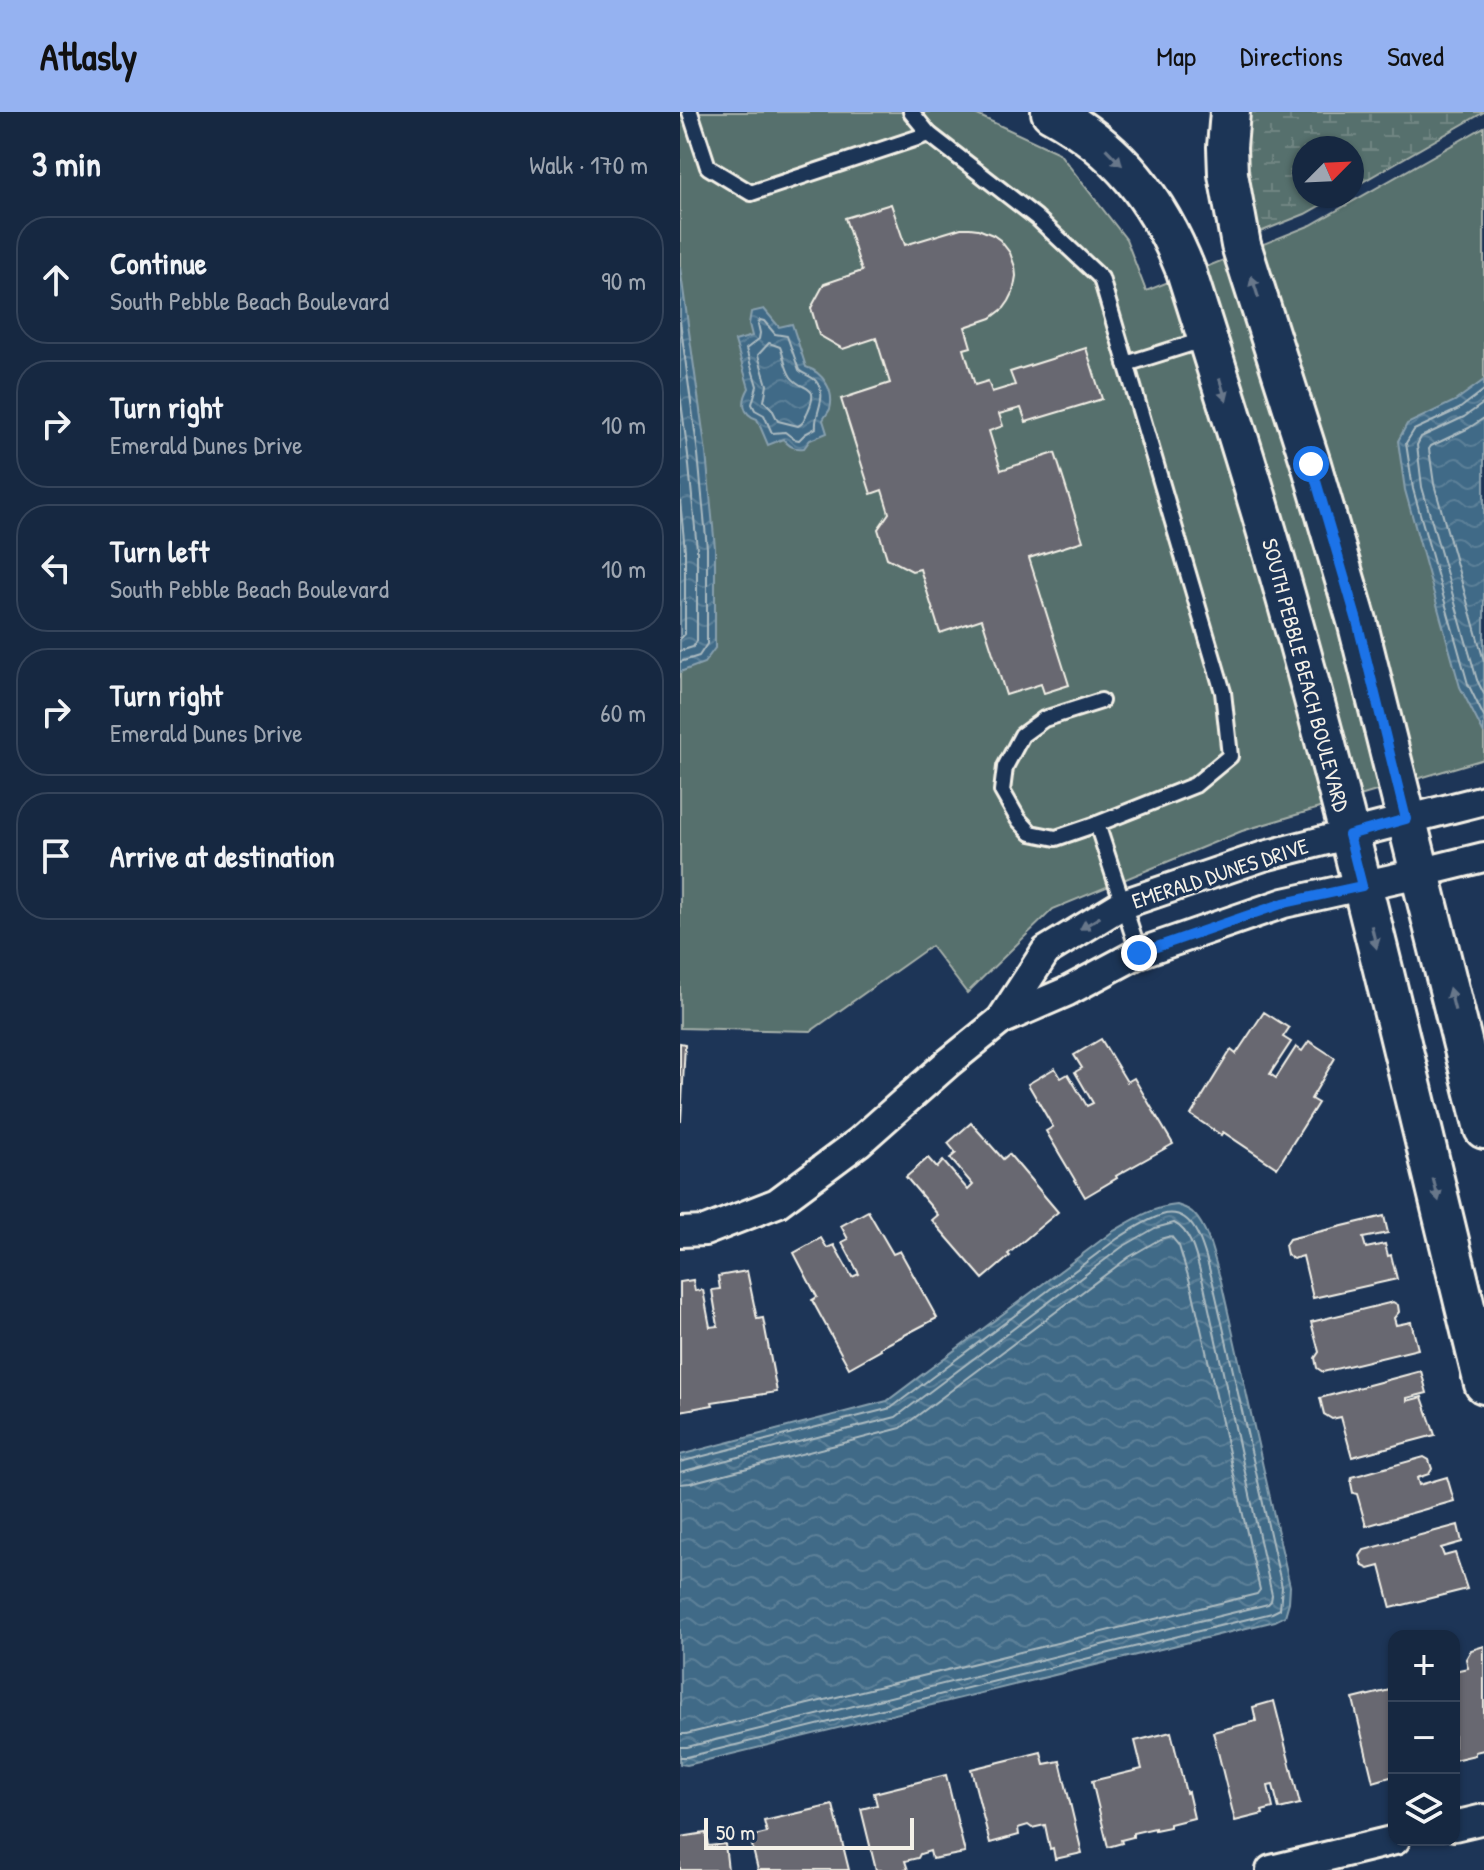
<!DOCTYPE html>
<meta charset="utf-8">
<style>
body{margin:0;font-family:"Patrick Hand",sans-serif;background:#1f3048;color:#f1f3f6}
.controls{position:absolute;right:24px;bottom:24px;display:grid;overflow:hidden;border-radius:16px;box-shadow:0 2px 6px #0004}
.controls button{width:72px;height:72px;display:grid;place-items:center;padding:0;border:0;border-bottom:2px solid #35445a;background:#162841;color:#f1f3f6;font:40px sans-serif}
.compass{position:absolute;left:612px;top:24px;width:72px;height:72px;border-radius:50%;background:#162841;box-shadow:0 2px 6px #0004;rotate:66deg}
.scale{position:absolute;left:24px;bottom:20px;width:210px;box-sizing:border-box;padding-left:8px;border:4px solid #f4f1e8;border-top:0;font-size:22px;line-height:28px;white-space:nowrap;color:#f4f1e8;-webkit-text-stroke:6px #1d3557;paint-order:stroke}
.stop{position:absolute;width:24px;height:24px;margin:-18px;border:6px solid #1a73e8;border-radius:50%;background:#fff}
.stop.end{background:#1a73e8;border-color:#fff;box-shadow:0 2px 8px #0008}
.list{margin:0;padding:0;list-style:none}
h2{display:flex;justify-content:space-between;align-items:center;height:104px;margin:0;padding:0 32px;font-size:34px}
h2 small{font-size:26px;font-weight:400;color:#9ea6b1}
.list li{display:grid;grid-template-columns:52px 1fr auto;gap:24px;align-items:center;box-sizing:border-box;height:128px;margin:0 16px 16px;padding:0 16px;border:2px solid #35445a;border-radius:32px}
.list b{display:block;font-size:30px;white-space:nowrap}
.list p{margin:0;font-size:26px;white-space:nowrap;color:#9ea6b1}
.list em{font-size:26px;font-style:normal;color:#9ea6b1}
.icon{flex:none;width:44px;height:44px;fill:none;stroke:currentColor;stroke-width:2;stroke-linecap:round;stroke-linejoin:round}
.map{position:relative;flex:none;width:804px;height:1758px;overflow:hidden}
header{display:flex;align-items:center;gap:48px;box-sizing:border-box;height:112px;padding:0 40px;background:#95b2f1;color:#111}
header strong{font-size:38px}
nav{display:flex;gap:44px;margin-inline-start:auto;font-size:28px}
main{display:flex}
aside{flex:1;background:#162841}
.map>svg:first-child{display:block}
.green{fill:#57706d;stroke:#a6b0aa;stroke-width:2}
.wetland{fill:url(#wetland-marsh);stroke:#a6b0aa;stroke-width:2}
.water{fill:url(#water-waves);stroke:#88a0ae;stroke-width:2}
.lines{fill:none;stroke-linecap:round;stroke-linejoin:round}
.shore{stroke:#acbbc1;stroke-width:2}
.building{fill:#686871;stroke:#f4f1e8;stroke-width:2}
.lane-casing{stroke:#f4f1e8;stroke-width:20}
.street-casing{stroke:#f4f1e8;stroke-width:34}
.secondary-casing{stroke:#f4f1e8;stroke-width:44}
.lane{stroke:#1d3557;stroke-width:14}
.street{stroke:#1d3557;stroke-width:28}
.secondary{stroke:#1d3557;stroke-width:38}
.oneway{fill:#68778a}
.route{stroke:#1a73e8;stroke-width:10}
.labels{text-anchor:middle;stroke-width:6;stroke-linejoin:round;paint-order:stroke}
.street-label{font-size:22px;fill:#f4f1e8;stroke:#1d3557}
</style>
<header>
<strong>Atlasly</strong>
<nav><a>Map</a><a>Directions</a><a>Saved</a></nav>
</header>
<main>
<aside>
<h2>3 min<small>Walk · 170 m</small></h2>
<ul class="list">
<li><svg class="icon" aria-label="ahead" viewBox="0 0 24 24"><path d="M12 20V5M6 11l6-6 6 6"/></svg><div><b>Continue</b><p>South Pebble Beach Boulevard</p></div><em>90 m</em></li>
<li><svg class="icon" aria-label="right" viewBox="0 0 24 24"><path d="M7 20v-9h11M14 6l5 5-5 5"/></svg><div><b>Turn right</b><p>Emerald Dunes Drive</p></div><em>10 m</em></li>
<li><svg class="icon" aria-label="left" viewBox="0 0 24 24"><path d="M17 20v-9H6M10 6l-5 5 5 5"/></svg><div><b>Turn left</b><p>South Pebble Beach Boulevard</p></div><em>10 m</em></li>
<li><svg class="icon" aria-label="right" viewBox="0 0 24 24"><path d="M7 20v-9h11M14 6l5 5-5 5"/></svg><div><b>Turn right</b><p>Emerald Dunes Drive</p></div><em>60 m</em></li>
<li><svg class="icon" aria-label="arrive" viewBox="0 0 24 24"><path d="M6 21V4h12l-3 4 3 4H6"/></svg><div><b>Arrive at destination</b></div></li>
</ul>
</aside>
<div class="map">
<svg width="804" height="1758" viewBox="0 0 804 1758">
<defs>
<pattern id="wetland-marsh" width="20" height="14" patternUnits="userSpaceOnUse" patternTransform="scale(2)"><rect width="20" height="14" fill="#57706d"/><path d="M1 5h8M5 5V1M11 12h8M15 12V8" fill="none" stroke="#708582"/></pattern>
<pattern id="water-waves" width="16" height="10" patternUnits="userSpaceOnUse" patternTransform="scale(2)"><rect width="16" height="10" fill="#406a87"/><path d="M0 5q4-4 8 0t8 0" fill="none" stroke="#5c8098"/></pattern>
</defs>
<rect width="100%" height="100%" fill="#1d3557"/>
<filter id="ink" filterUnits="userSpaceOnUse"><feTurbulence type="fractalNoise" baseFrequency=".0125" numOctaves="2"/><feDisplacementMap in="SourceGraphic" scale="16" xChannelSelector="R" yChannelSelector="G"/><feConvolveMatrix kernelMatrix="1 2 1 2 8 2 1 2 1" color-interpolation-filters="sRGB"/></filter>
<g filter="url(#ink)">
<polygon class="green" points="0,0 291,0 379,41 446,127 466,179 631,113 804,15 804,647 562,719 373,797 287,881 251,834 131,919 0,916"/>
<polygon class="wetland" points="566,0 804,0 672,76 672,36 624,36 624,84 657,84 625,102 575,122 563,44"/>
<g class="water">
<polygon points="0,155 26,341 35,436 35,536 24,551 0,560"/>
<path d="M84 197 99 215 112 212 126 255C142 260 155 278 150 297 148 301 145 304 143 308L147 321 130 328 124 336C114 337 110 335 103 327L88 333 77 307C61 302 62 288 69 276L55 229 72 224 69 212 71 200Z"/>
<polygon points="804,268 804,622 780,575 725,378 718,329 727,312 775,289"/>
<path d="M497 1093C503 1095 510 1097 514 1102 530 1119 534 1148 541 1169L610 1474 609 1490 605 1504 595 1509 7 1653 0 1652V1343L207 1289 432 1120C453 1108 472 1095 497 1093Z"/>
</g>
<g class="lines">
<g class="shore">
<path d="M80 208 84 209 95 222 107 224 119 258C124 263 132 264 136 269 149 286 134 299 136 316L125 322 119 328 114 327 105 320 92 321 84 303 75 298 72 292 77 274 66 237 79 227 80 221 78 212Z"/>
<polyline points="0,209 18,342 27,436 27,532 19,544 0,550"/>
<path d="M89 231 100 235C104 244 105 257 111 265 122 280 141 271 128 299 124 306 126 310 118 314L98 309 92 297 84 289 87 273 78 243Z"/>
<polyline points="804,278 779,297 734,318 726,331 733,377 788,572 804,605"/>
<polyline points="0,282 8,343 17,437 17,529 13,535 0,539"/>
<polyline points="804,291 784,305 741,325 737,333 742,375 797,568 804,582"/>
<polyline points="804,306 789,316 751,334 749,337 754,372 804,549"/>
<polyline points="0,388 5,438 5,522 0,527"/>
<path d="M0 1350 211 1296 437 1127C451 1118 466 1108 482 1103 518 1092 526 1147 533 1171L602 1475 600 1497 592 1501 7 1645H0"/>
<path d="M0 1360 216 1305 442 1135 475 1116 494 1111C514 1120 518 1155 524 1174L592 1483 591 1489 588 1492 7 1635H0"/>
<polyline points="0,1372 10,1371 221,1316 449,1145 480,1127 491,1124 499,1134 512,1177 580,1478 577,1482 6,1622 0,1622"/>
</g>
</g>
<g class="building">
<polygon points="211,92 225,133 281,116 290,116 298,117 313,123 320,128 330,141 335,155 336,164 333,181 329,189 324,196 311,206 285,215 291,235 284,237 295,273 308,269 312,280 335,273 330,260 406,236 422,287 346,310 341,296 319,302 323,314 309,319 321,358 375,341 403,429 349,446 389,573 364,581 361,572 326,583 302,507 260,521 240,457 232,459 207,446 198,417 209,401 202,378 191,382 161,287 210,271 196,226 163,237 139,223 131,196 144,172 182,159 165,106"/>
<polygon points="584,900 609,916 603,925 611,930 590,962 596,966 616,935 622,939 629,929 655,946 631,987 638,991 597,1056 543,1020 541,1023 511,1003 551,938 556,942"/>
<polygon points="421,927 447,970 454,966 493,1032 436,1064 437,1066 405,1085 366,1019 373,1015 348,972 375,956 381,966 388,962 407,994 413,991 395,960 402,956 394,943"/>
<polygon points="0,931 5,932 1,1009 0,1009"/>
<polygon points="291,1011 323,1047 329,1042 378,1100 328,1142 330,1144 303,1167 252,1108 258,1103 226,1065 248,1046 257,1056 263,1049 288,1078 293,1073 270,1046 276,1041 268,1031"/>
<polygon points="188,1099 213,1142 220,1139 257,1206 200,1236 201,1238 169,1256 132,1188 137,1185 114,1141 141,1126 147,1136 154,1133 172,1165 179,1162 162,1130 168,1127 161,1114"/>
<polygon points="704,1104 708,1121 683,1126 686,1136 705,1132 708,1144 711,1143 717,1167 633,1186 623,1144 613,1147 607,1143 605,1133 609,1127"/>
<polygon points="67,1159 77,1207 83,1206 97,1280 32,1290 33,1293 0,1299 0,1170 13,1168 15,1179 23,1178 30,1215 38,1214 32,1178 40,1177 38,1164"/>
<polygon points="713,1190 718,1193 719,1200 714,1206 716,1213 731,1210 738,1237 643,1260 637,1256 635,1246 639,1240 631,1210"/>
<polygon points="741,1259 747,1281 727,1286 727,1289 742,1285 755,1323 672,1345 661,1305 652,1307 644,1302 640,1286"/>
<polygon points="744,1345 749,1348 752,1357 749,1362 737,1366 739,1373 767,1365 774,1389 686,1414 677,1382 673,1381 671,1371 672,1365"/>
<polygon points="778,1413 782,1430 761,1436 764,1444 775,1441 787,1477 711,1496 700,1454 689,1457 683,1454 680,1444 684,1438"/>
<polygon points="804,1534 804,1638 795,1640 795,1643 774,1648 774,1559 788,1556 786,1547 791,1538"/>
<polygon points="714,1564 714,1664 693,1670 673,1587 714,1577 712,1568"/>
<polygon points="594,1589 620,1692 599,1697 593,1673 588,1674 593,1696 582,1699 583,1702 555,1709 533,1620 576,1609 573,1595"/>
<polygon points="491,1620 506,1681 508,1680 514,1706 490,1712 490,1715 475,1718 475,1716 453,1721 453,1725 441,1728 442,1731 428,1735 412,1669 462,1657 455,1629"/>
<polygon points="361,1640 364,1652 380,1649 402,1741 375,1747 373,1736 370,1737 365,1713 352,1716 348,1713 338,1716 339,1723 310,1731 291,1657"/>
<polygon points="266,1663 285,1741 252,1747 250,1739 240,1742 238,1746 225,1749 228,1758 196,1758 181,1697 197,1693 194,1681"/>
<polygon points="153,1693 169,1758 78,1758 70,1725 87,1721 84,1709"/>
<polygon points="26,1721 28,1734 45,1732 48,1758 0,1758 0,1725"/>
</g>
<g class="lines">
<g class="lane-casing">
<g id="lane">
<polyline points="10,0 28,55 71,81 249,22"/>
<polyline points="231,0 249,22 356,105 421,166 543,580 550,644 515,673 417,712 376,726 351,721 338,707 322,679 325,655 342,623 364,607 421,589"/>
<polyline points="446,252 526,227"/>
<polyline points="417,712 459,841"/>
</g>
</g>
<g class="street-casing">
<g id="street">
<polyline points="321,908 366,839 443,792 584,744 804,688"/>
<polyline points="0,1120 25,1119 97,1091 179,1030 268,951 321,908 386,880 459,841 604,791 739,761 804,745"/>
<polyline points="774,1714 804,1707"/>
<polyline points="591,1758 715,1728"/>
</g>
</g>
<g class="secondary-casing">
<g id="secondary">
<path d="M371 0C439 37 478 88 506 159 545 282 584 405 618 529 686 775 743 1025 804 1272"/>
<polyline points="550,0 547,35 548,62 561,133 631,352 677,509 804,1017"/>
</g>
</g>
<use href="#lane" class="lane"/>
<use href="#street" class="street"/>
<use href="#secondary" class="secondary"/>
</g>
<defs><path id="oneway-solid" d="M-6-.8H1V-3.2L6.5 0L1 3.2V.8H-6Z" transform="scale(2)"/></defs>
<g class="oneway">
<use href="#oneway-solid" transform="translate(434 45) rotate(46)"/>
<use href="#oneway-solid" transform="translate(575 175) rotate(-108)"/>
<use href="#oneway-solid" transform="translate(543 278) rotate(73)"/>
<use href="#oneway-solid" transform="translate(410 811) rotate(149)"/>
<use href="#oneway-solid" transform="translate(694 825) rotate(77)"/>
<use href="#oneway-solid" transform="translate(772 887) rotate(-104)"/>
<use href="#oneway-solid" transform="translate(756 1078) rotate(76)"/>
</g>
</g>
<g class="lines" filter="url(#ink)">
<polyline class="route" points="459,841 604,791 682,774 669,723 726,707 677,509 631,352"/>
</g>
<g class="labels">
<g class="street-label">
<text transform="translate(626 563) rotate(75)" y="8">SOUTH PEBBLE BEACH BOULEVARD</text>
<text transform="translate(540 761) rotate(-18)" y="8">EMERALD DUNES DRIVE</text>
</g>
</g>
</svg>
<div class="controls">
<button>+</button>
<button>−</button>
<button><svg class="icon" aria-label="layers" viewBox="0 0 24 24"><path d="M12 4l9 5-9 5-9-5zM3 14l9 5 9-5"/></svg></button>
</div>
<svg class="compass" viewBox="-18 -18 36 36"><path d="M0-13l5 13h-10z" fill="#e53935"/><path d="M0 13l5-13h-10z" fill="#9ea6b1"/></svg>
<div class="scale">50 m</div>
<div class="stop" style="left:631px;top:352px"></div>
<div class="stop end" style="left:459px;top:841px"></div>
</div>
</main>
